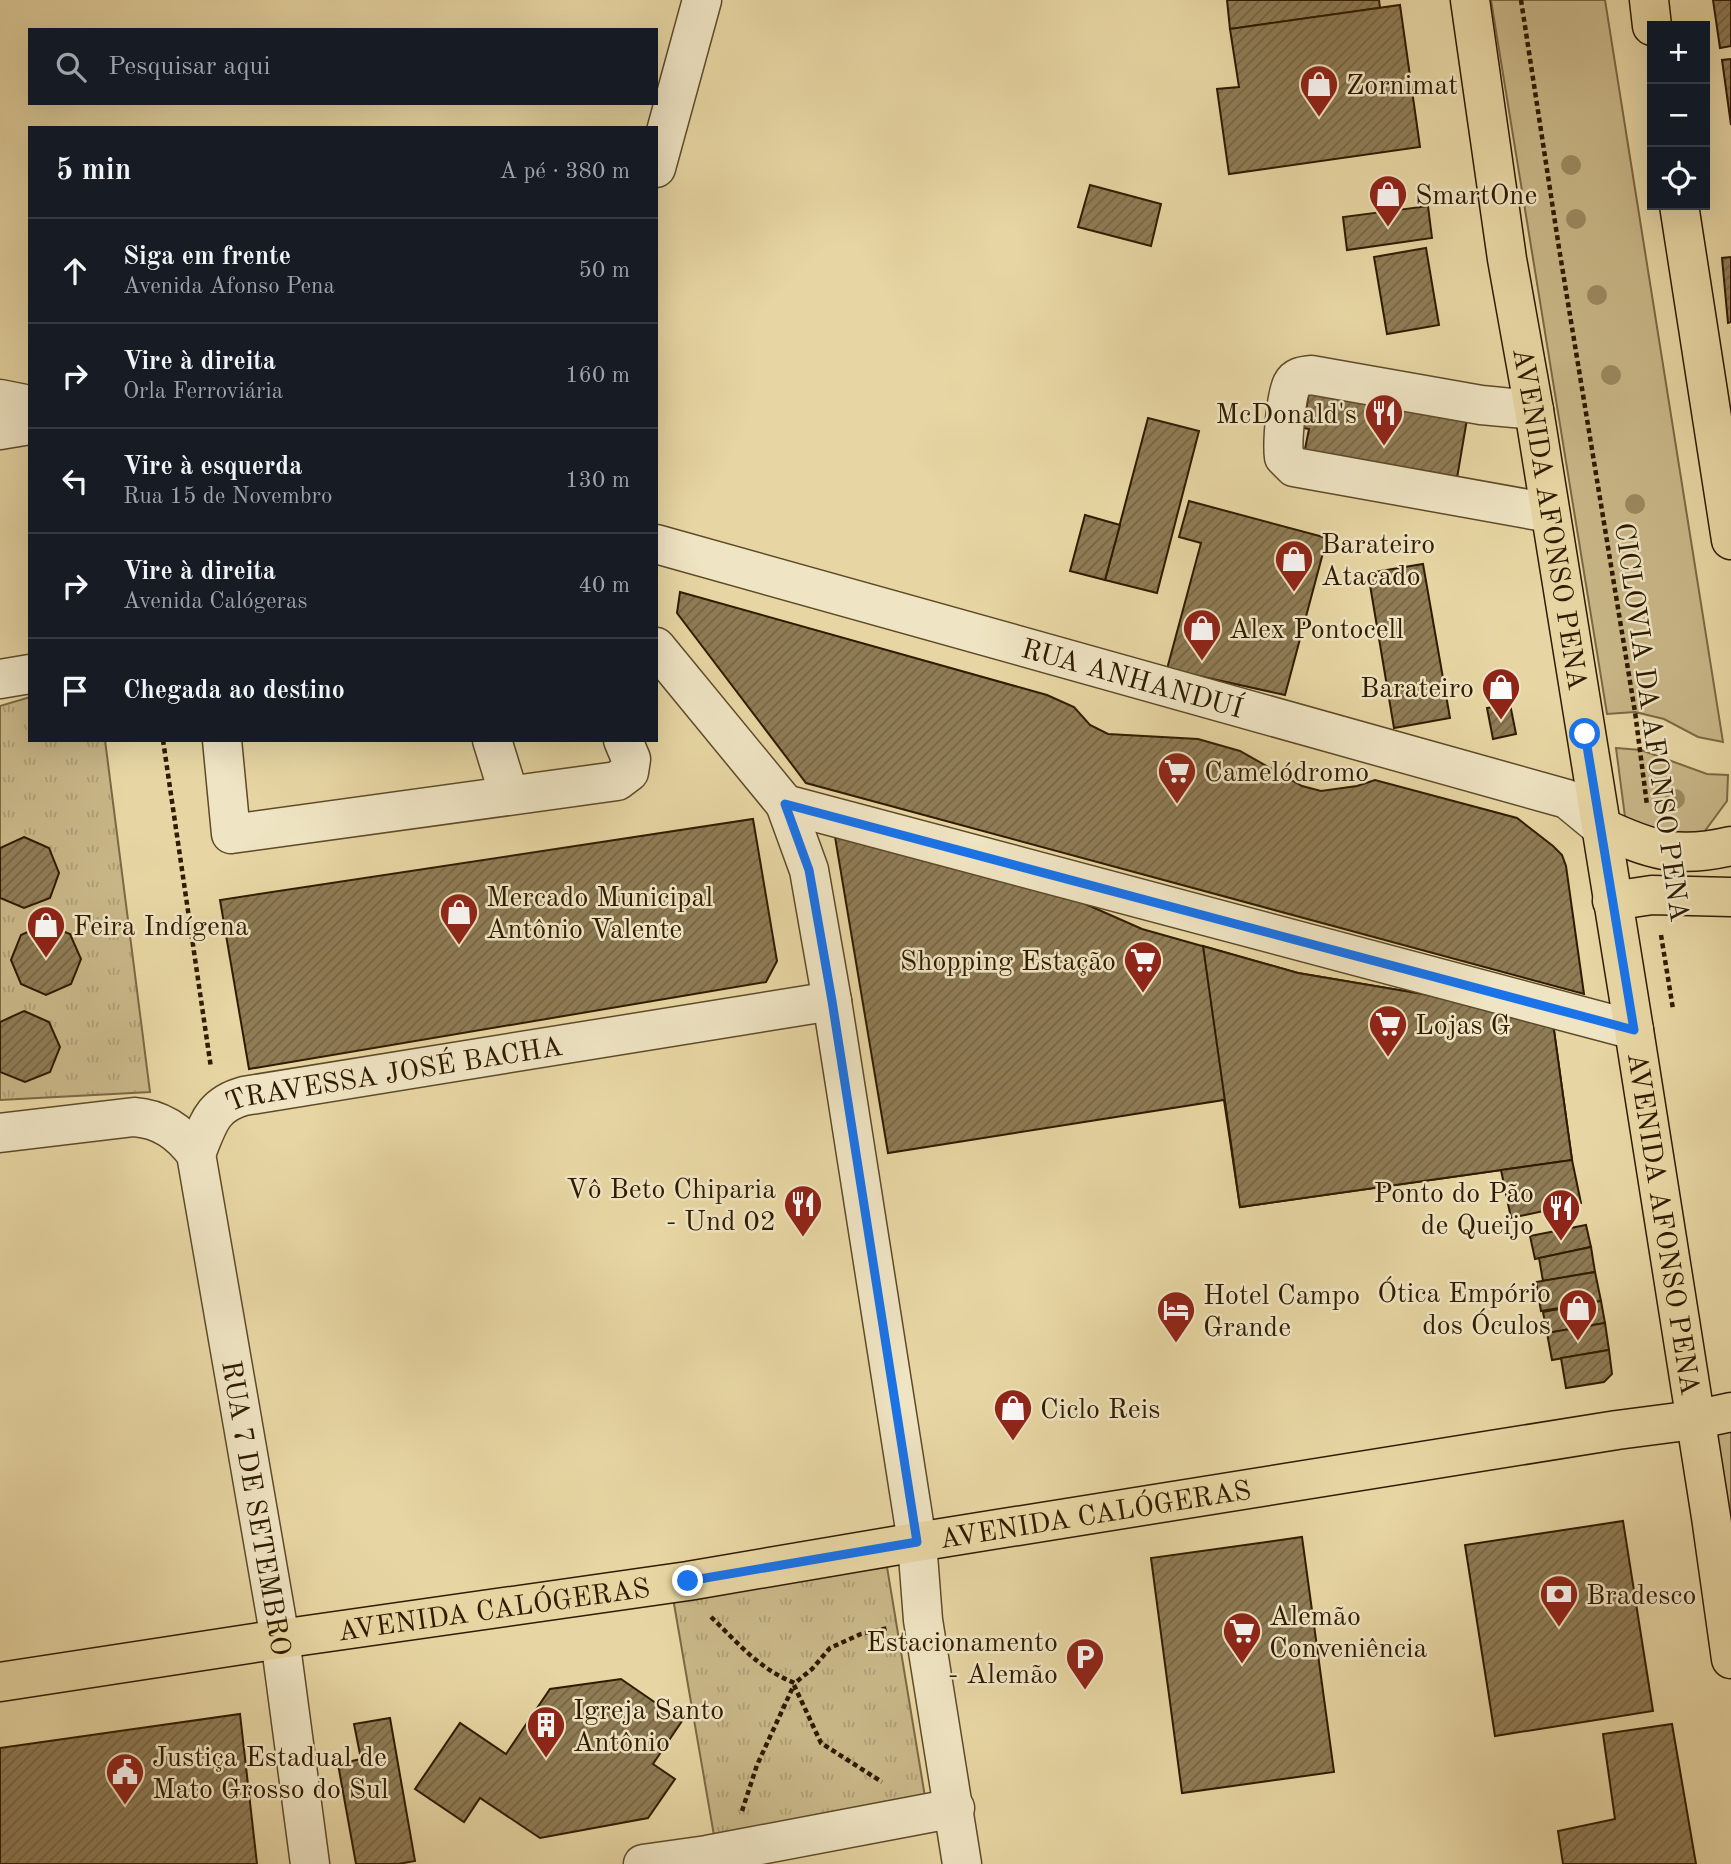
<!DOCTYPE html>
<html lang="pt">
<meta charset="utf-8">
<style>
body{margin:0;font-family:"Old Standard TT",serif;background:#20242c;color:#f1f3f6}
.controls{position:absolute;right:21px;top:21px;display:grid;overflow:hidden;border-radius:0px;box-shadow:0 7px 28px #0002}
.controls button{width:63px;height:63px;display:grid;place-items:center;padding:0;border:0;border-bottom:2px solid #363941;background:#171b24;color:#f1f3f6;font:35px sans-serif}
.stop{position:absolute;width:21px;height:21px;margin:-16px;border:5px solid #1a73e8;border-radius:50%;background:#fff}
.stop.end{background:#1a73e8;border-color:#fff;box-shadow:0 2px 7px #0008}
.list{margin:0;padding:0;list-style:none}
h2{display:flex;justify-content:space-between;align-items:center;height:91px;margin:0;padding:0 28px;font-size:30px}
h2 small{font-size:23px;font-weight:400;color:#9ea1a6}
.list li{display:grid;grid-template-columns:46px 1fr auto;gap:21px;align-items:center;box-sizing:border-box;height:105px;padding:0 28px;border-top:2px solid #363941}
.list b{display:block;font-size:26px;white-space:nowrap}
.list p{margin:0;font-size:23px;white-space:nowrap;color:#9ea1a6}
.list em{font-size:23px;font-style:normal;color:#9ea1a6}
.icon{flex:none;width:38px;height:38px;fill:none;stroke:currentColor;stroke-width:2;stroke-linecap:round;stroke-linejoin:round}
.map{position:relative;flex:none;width:1731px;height:1864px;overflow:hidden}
.search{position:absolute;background:#171b24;box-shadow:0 7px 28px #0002;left:28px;top:28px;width:630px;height:77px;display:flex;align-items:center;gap:18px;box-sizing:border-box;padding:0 24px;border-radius:0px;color:#9ea1a6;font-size:26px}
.panel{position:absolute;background:#171b24;box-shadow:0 7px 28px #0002;left:28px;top:126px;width:630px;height:616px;border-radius:0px}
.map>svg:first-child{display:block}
.grass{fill:#c8b687;stroke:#7c6844;stroke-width:2}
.park{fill:url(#park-tufts);stroke:#7c6844;stroke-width:2}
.building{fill:url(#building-hatch);stroke:#301b00;stroke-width:2}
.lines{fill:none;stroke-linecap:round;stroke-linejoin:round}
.minor-casing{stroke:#5e4a29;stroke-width:41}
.major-casing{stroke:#301b00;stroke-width:41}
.path{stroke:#301b00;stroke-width:4.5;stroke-dasharray:5 3.5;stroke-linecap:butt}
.minor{stroke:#efe4c3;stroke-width:38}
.major{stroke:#e7d6a3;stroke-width:38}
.tree{fill:#9c895f}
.route{stroke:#1a73e8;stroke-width:9}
.labels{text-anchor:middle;stroke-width:5;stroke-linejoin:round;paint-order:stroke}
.poi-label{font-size:28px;fill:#301b00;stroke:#efe4c3;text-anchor:start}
.street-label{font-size:28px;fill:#301b00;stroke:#efe4c3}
</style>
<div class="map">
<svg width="1731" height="1864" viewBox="0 0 1731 1864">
<defs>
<pattern id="park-tufts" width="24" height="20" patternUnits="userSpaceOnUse" patternTransform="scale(1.75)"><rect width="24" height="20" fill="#c8b687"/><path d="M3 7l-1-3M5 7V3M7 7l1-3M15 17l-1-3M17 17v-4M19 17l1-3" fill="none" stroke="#ac9c73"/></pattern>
<pattern id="building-hatch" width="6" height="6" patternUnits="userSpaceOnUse" patternTransform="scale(1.75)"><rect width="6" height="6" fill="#8f7c55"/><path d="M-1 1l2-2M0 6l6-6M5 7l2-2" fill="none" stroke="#756544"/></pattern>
</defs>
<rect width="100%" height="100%" fill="#e7d6a3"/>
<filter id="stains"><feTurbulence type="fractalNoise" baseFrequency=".00286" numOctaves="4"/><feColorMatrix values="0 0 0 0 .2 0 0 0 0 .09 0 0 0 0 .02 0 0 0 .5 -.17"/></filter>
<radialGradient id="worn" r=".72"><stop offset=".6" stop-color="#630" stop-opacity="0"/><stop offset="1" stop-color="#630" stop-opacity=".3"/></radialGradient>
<g class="grass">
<polygon points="1491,0 1605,0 1723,742 1698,737 1664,719 1635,712 1607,714"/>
<polygon points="1616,748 1641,750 1707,774 1728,775 1727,801 1704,832 1677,839 1650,832 1625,817"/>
<polygon points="1694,1420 1731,1430 1731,1659"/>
</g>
<g class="park">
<polygon points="30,697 30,740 105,740 150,1092 0,1100 0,706"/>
<polygon points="887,1567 927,1809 716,1847 673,1598"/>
</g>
<g class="building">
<polygon points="1227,0 1379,0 1380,8 1230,29"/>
<polygon points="1713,0 1731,0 1731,46 1720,48"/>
<polygon points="1400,5 1420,147 1229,174 1217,89 1239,87 1230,29"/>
<polygon points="1731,59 1731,125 1722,60"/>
<polygon points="1090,185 1161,204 1151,246 1078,227"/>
<polygon points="1428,206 1432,238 1347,250 1343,217"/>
<polygon points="1426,248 1439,325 1387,334 1374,257"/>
<polygon points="1731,257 1731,322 1728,323 1722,258"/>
<polygon points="1309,392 1467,419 1455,490 1302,464 1309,429 1303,428"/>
<polygon points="1148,418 1199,431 1157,593 1105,580"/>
<polygon points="1189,501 1327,538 1285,695 1167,669 1201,543 1179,537"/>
<polygon points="1085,515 1120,525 1105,580 1070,571"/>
<polygon points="1423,564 1450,718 1394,728 1368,573"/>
<polygon points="680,592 1047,695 1074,707 1090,725 1108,734 1198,739 1240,751 1302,786 1321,791 1357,786 1375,780 1517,818 1553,846 1562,855 1566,866 1584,994 806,783 677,613"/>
<polygon points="1510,704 1516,734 1493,739 1487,708"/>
<polygon points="753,819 777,961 766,982 249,1069 220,900"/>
<polygon points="832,819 1065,895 1142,929 1298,973 1552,1016 1572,1160 1240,1207 1224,1100 888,1153"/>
<polygon points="24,837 49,848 59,873 50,898 24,908 0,898 0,848"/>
<polygon points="45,924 70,934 81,959 71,984 46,995 21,984 11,960 21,935"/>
<polygon points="1203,946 1298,973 1552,1016 1572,1160 1240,1207"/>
<polygon points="24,1011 49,1022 60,1047 50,1072 25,1082 0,1072 0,1022"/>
<polygon points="1572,1160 1581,1203 1511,1218 1501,1170"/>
<polygon points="1586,1225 1591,1247 1535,1259 1530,1236"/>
<polygon points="1591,1247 1595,1272 1543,1281 1539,1258"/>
<polygon points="1595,1272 1601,1301 1541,1311 1536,1282"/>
<polygon points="1601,1301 1605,1323 1547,1333 1543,1312"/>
<polygon points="1605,1323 1609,1350 1552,1360 1547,1333"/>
<polygon points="1609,1350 1612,1374 1604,1382 1566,1388 1561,1358"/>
<polygon points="1623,1521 1653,1711 1495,1736 1465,1545"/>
<polygon points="1302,1537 1334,1772 1182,1793 1151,1558"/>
<polygon points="621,1679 682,1721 653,1764 675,1779 648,1818 540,1838 480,1798 464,1822 415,1789 460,1723 506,1754 550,1689"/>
<polygon points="240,1714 257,1864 0,1864 0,1748"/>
<polygon points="390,1718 415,1861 398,1864 356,1864 338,1764 361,1759 354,1724"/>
<polygon points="1672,1724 1696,1864 1563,1864 1558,1831 1615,1819 1603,1734"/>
</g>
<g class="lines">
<g class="minor-casing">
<g id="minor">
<polyline points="656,168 702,0"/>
<polyline points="0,399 30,405"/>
<path d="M1534 410 1481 405 1311 375C1304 376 1296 376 1292 384 1286 396 1282 443 1284 457L1294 467 1550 513"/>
<polyline points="0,430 30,425"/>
<path id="s1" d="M656 544 1567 799 1601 827"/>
<polyline points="656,647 785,804 809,870 832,1001 917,1542 923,1620 962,1864"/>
<polyline points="0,679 30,674"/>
<polyline points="222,740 231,834 617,781 629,772 631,759 623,740"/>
<polyline points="492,740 509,795"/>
<polyline points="785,804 1634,1030"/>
<path id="s2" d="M0 1133 134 1117C161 1119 180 1132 196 1154L280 1639 310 1864"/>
<path id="s3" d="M196 1154C208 1125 211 1105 244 1096L832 1001"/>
<polyline points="643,1864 707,1855 955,1808"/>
</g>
</g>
<g class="major-casing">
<g id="major">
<path id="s4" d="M1470 0 1507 259 1534 410 1634 1030 1711 1517 1731 1659"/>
<polyline points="1649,0 1652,26"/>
<polyline points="1679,205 1731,540"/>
<path d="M1601 827C1650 850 1677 859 1731 846"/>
<polyline points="1612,901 1652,895 1731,897"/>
<path id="s5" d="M0 1682 280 1639 688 1581 917 1542 1617 1430 1694 1420 1731 1412"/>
</g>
</g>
<g class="path">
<polyline points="1521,0 1559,248 1635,712 1647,805"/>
<polyline points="163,740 211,1068"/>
<polyline points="1661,935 1673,1009"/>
<path d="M711 1617C737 1642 760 1670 795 1683L812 1669 830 1648 861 1634 888 1628"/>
<polyline points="794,1685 821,1743 882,1782"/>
<polyline points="742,1811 757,1765 793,1687"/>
</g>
<use href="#minor" class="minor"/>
<use href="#major" class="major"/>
</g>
<g class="tree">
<circle cx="1571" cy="165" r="10"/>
<circle cx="1576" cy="219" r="10"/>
<circle cx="1597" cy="295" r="10"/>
<circle cx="1611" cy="375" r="10"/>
<circle cx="1635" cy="504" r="10"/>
<circle cx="1675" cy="799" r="10"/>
</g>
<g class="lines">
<polyline class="route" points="688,1581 917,1542 832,1001 809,870 785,804 1634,1030 1585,734"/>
</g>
<defs>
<g id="shop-pin" transform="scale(2.0125)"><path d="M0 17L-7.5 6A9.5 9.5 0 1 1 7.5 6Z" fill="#8f2418" stroke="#efe4c3"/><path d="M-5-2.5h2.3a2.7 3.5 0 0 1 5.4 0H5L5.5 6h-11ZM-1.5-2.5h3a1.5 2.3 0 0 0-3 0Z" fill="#fff"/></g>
<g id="restaurant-pin" transform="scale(2.0125)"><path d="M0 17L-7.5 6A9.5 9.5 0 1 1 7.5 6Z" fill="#8f2418" stroke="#efe4c3"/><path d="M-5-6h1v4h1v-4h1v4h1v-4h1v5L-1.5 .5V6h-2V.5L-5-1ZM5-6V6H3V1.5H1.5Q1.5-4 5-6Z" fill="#fff"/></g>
<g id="supermarket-pin" transform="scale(2.0125)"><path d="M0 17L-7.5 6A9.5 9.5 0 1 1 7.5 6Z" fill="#8f2418" stroke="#efe4c3"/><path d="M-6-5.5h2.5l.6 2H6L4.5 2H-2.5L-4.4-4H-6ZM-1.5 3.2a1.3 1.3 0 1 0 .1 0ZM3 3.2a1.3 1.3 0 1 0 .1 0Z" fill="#fff"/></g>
<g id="hotel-pin" transform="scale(2.0125)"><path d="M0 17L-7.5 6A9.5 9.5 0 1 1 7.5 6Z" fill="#8f2418" stroke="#efe4c3"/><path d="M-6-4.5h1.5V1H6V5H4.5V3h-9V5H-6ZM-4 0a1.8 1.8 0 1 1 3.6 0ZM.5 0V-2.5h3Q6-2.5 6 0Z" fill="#fff"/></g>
<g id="bank-pin" transform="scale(2.0125)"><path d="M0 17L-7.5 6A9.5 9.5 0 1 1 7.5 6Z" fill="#8f2418" stroke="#efe4c3"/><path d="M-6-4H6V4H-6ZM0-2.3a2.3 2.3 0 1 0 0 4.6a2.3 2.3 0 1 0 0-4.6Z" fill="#fff"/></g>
<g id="parking-pin" transform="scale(2.0125)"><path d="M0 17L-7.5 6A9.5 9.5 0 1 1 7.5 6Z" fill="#8f2418" stroke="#efe4c3"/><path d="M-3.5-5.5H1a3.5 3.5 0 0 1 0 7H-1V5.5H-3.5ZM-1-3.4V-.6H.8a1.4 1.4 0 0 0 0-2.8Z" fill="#fff"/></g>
<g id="building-pin" transform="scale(2.0125)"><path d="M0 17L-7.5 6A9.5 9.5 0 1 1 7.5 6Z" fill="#8f2418" stroke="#efe4c3"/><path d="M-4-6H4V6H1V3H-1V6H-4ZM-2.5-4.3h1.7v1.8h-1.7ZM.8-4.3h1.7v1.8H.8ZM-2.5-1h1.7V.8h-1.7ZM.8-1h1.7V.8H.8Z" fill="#fff"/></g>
<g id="civic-pin" transform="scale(2.0125)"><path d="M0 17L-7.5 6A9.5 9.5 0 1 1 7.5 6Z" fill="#8f2418" stroke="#efe4c3"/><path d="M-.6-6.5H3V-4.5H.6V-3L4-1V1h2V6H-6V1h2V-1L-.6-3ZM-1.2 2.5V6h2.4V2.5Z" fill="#fff"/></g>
</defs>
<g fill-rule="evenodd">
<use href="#shop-pin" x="1319" y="84"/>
<use href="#shop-pin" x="1388" y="194"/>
<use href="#restaurant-pin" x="1384" y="413"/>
<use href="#shop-pin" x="1294" y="559"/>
<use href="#shop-pin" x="1202" y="628"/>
<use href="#shop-pin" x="1501" y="687"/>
<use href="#supermarket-pin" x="1177" y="771"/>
<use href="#shop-pin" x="459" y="912"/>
<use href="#shop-pin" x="46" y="925"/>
<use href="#supermarket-pin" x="1143" y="960"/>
<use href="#supermarket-pin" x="1388" y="1024"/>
<use href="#restaurant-pin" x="803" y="1204"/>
<use href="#restaurant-pin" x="1561" y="1208"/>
<use href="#shop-pin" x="1578" y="1308"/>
<use href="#hotel-pin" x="1176" y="1310"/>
<use href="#shop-pin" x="1013" y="1408"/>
<use href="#bank-pin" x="1559" y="1594"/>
<use href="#supermarket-pin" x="1242" y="1631"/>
<use href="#parking-pin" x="1085" y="1657"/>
<use href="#building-pin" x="546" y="1725"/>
<use href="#civic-pin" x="125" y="1772"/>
</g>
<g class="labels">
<g class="poi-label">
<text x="1346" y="94">Zornimat</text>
<text x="1415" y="204">SmartOne</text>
<text x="1357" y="423" text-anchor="end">McDonald's</text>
<text x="1321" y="553">Barateiro<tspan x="1321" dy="32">Atacado</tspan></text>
<text x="1229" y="638">Alex Pontocell</text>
<text x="1474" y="697" text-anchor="end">Barateiro</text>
<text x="1204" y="781">Camelódromo</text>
<text x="486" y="906">Mercado Municipal<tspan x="486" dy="32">Antônio Valente</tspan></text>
<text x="73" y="935">Feira Indígena</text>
<text x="1116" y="970" text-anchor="end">Shopping Estação</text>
<text x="1415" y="1034">Lojas G</text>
<text x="776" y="1198" text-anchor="end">Vô Beto Chiparia<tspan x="776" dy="32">- Und 02</tspan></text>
<text x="1534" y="1202" text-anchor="end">Ponto do Pão<tspan x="1534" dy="32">de Queijo</tspan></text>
<text x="1551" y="1302" text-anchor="end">Ótica Empório<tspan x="1551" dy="32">dos Óculos</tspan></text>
<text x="1203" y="1304">Hotel Campo<tspan x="1203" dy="32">Grande</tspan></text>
<text x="1040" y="1418">Ciclo Reis</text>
<text x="1586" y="1604">Bradesco</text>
<text x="1269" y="1625">Alemão<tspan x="1269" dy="32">Conveniência</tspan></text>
<text x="1058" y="1651" text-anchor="end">Estacionamento<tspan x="1058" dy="32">- Alemão</tspan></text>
<text x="573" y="1719">Igreja Santo<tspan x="573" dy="32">Antônio</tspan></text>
<text x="152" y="1766">Justiça Estadual de<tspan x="152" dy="32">Mato Grosso do Sul</tspan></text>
</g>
<g class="street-label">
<text dy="10" stroke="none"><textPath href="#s4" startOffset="525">AVENIDA AFONSO PENA</textPath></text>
<text dy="10" stroke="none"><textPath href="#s1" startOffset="495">RUA ANHANDUÍ</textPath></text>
<text transform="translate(1653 722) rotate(82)" y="10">CICLOVIA DA AFONSO PENA</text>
<text dy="10" stroke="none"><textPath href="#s3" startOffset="231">TRAVESSA JOSÉ BACHA</textPath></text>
<text dy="10" stroke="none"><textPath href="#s4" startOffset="1239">AVENIDA AFONSO PENA</textPath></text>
<text dy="10" stroke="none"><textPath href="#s2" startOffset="569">RUA 7 DE SETEMBRO</textPath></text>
<text dy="10" stroke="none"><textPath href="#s5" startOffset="1108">AVENIDA CALÓGERAS</textPath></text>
<text dy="10" stroke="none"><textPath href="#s5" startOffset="499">AVENIDA CALÓGERAS</textPath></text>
</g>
</g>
<rect width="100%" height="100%" filter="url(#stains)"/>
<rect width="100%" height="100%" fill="url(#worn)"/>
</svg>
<div class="controls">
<button>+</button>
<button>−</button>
<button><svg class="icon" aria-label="locate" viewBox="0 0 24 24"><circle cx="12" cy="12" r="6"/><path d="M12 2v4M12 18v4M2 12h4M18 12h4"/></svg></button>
</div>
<div class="stop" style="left:1585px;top:734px"></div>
<div class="stop end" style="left:688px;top:1581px"></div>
<div class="search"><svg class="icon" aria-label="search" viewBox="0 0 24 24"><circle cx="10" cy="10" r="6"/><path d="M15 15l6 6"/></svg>Pesquisar aqui</div>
<section class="panel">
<h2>5 min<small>A pé · 380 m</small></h2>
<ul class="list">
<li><svg class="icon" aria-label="ahead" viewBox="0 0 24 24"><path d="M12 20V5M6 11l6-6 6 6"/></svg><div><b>Siga em frente</b><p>Avenida Afonso Pena</p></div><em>50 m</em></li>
<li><svg class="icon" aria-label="right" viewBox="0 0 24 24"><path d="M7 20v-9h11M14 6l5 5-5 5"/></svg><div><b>Vire à direita</b><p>Orla Ferroviária</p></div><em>160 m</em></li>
<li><svg class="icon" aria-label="left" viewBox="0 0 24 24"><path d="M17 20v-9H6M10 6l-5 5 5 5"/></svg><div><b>Vire à esquerda</b><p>Rua 15 de Novembro</p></div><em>130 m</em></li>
<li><svg class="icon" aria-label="right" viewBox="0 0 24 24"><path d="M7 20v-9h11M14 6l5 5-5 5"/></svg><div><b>Vire à direita</b><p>Avenida Calógeras</p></div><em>40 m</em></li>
<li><svg class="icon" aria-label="arrive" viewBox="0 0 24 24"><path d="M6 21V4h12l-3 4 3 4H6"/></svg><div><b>Chegada ao destino</b></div></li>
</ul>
</section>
</div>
